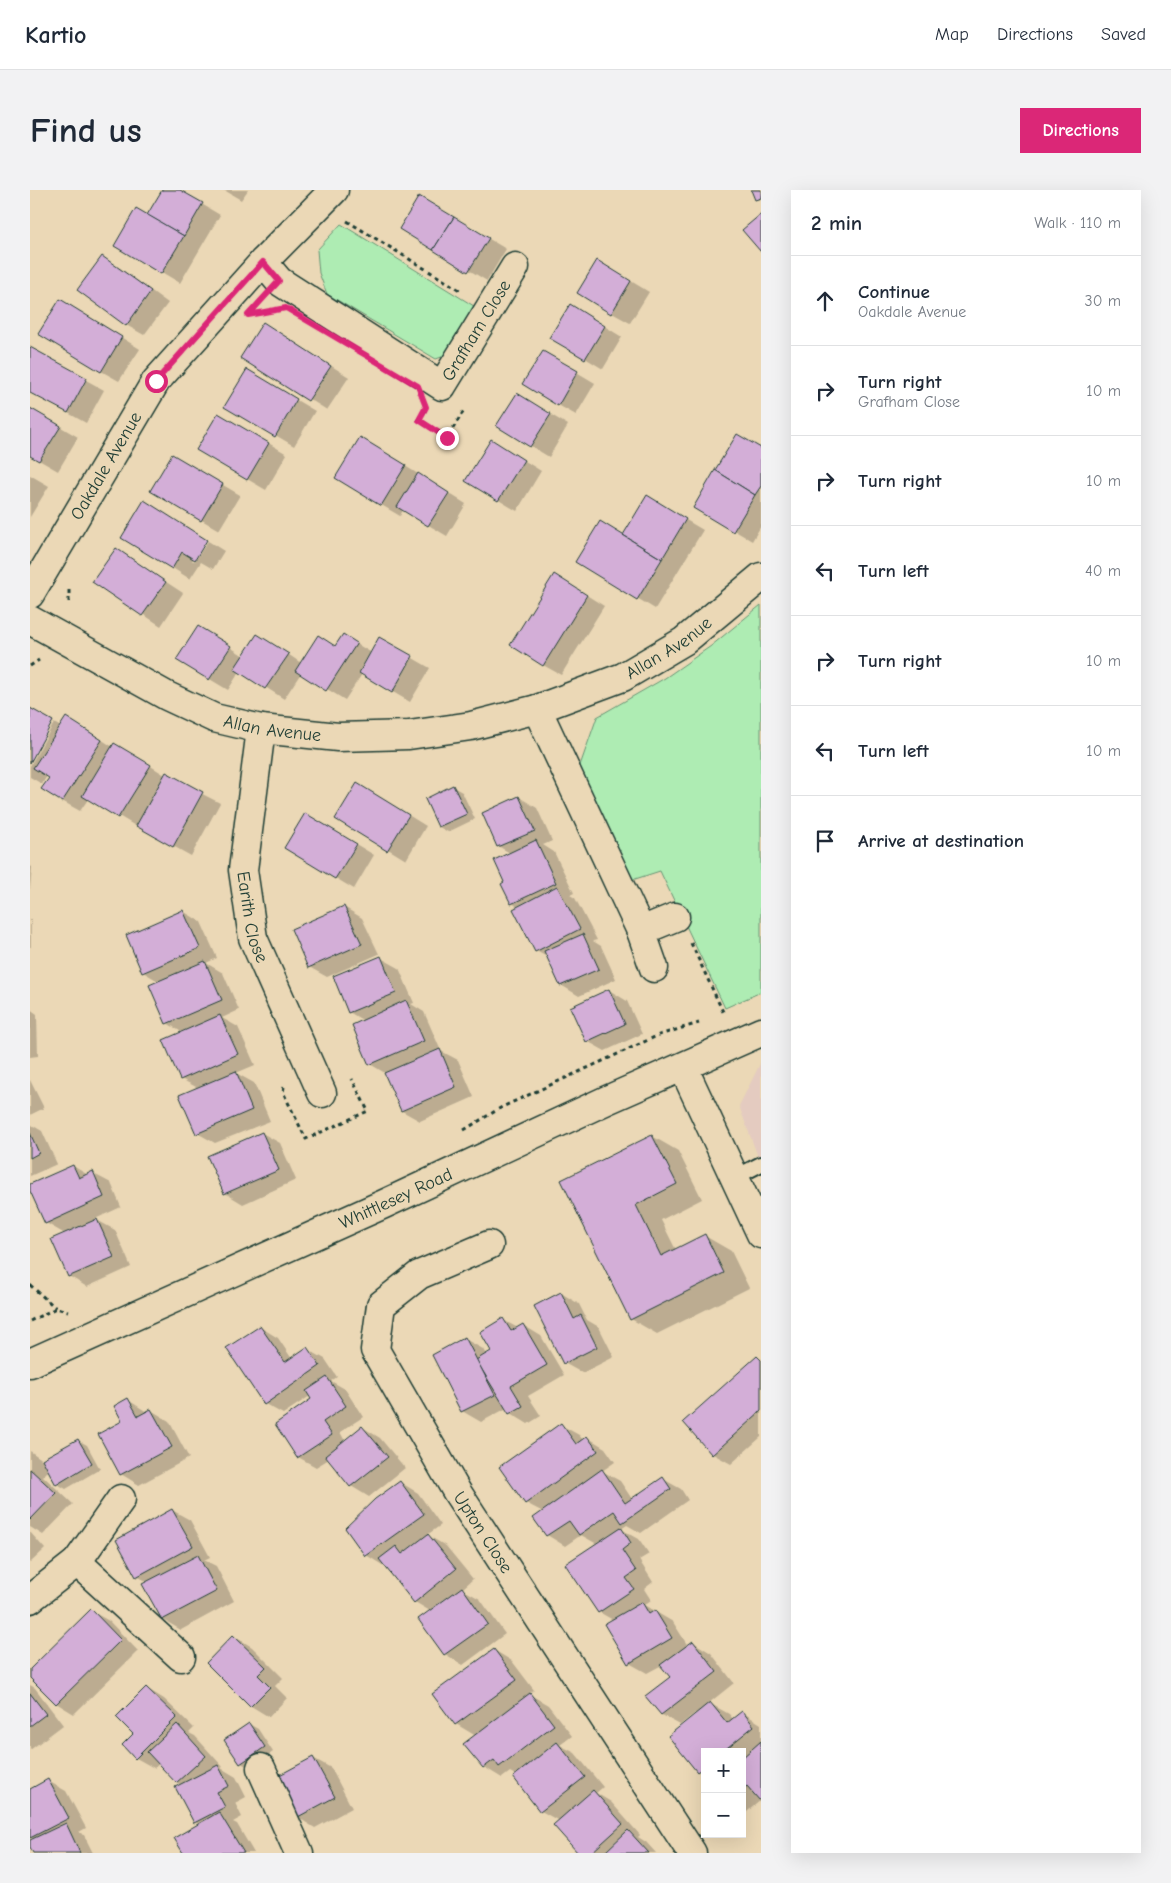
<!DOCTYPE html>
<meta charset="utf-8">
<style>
body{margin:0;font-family:"Comic Neue",sans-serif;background:#f2f2f3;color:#1f2937}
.controls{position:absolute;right:15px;bottom:15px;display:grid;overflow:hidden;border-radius:0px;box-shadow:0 5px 20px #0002}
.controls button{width:45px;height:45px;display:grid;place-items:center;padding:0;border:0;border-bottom:1px solid #e0e1e3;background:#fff;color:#1f2937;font:25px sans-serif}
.stop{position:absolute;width:15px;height:15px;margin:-11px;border:4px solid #db2777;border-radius:50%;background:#fff}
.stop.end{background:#db2777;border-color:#fff;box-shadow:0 1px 5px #0008}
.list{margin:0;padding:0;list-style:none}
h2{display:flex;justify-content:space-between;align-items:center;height:65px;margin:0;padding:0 20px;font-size:21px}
h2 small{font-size:16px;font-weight:400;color:#747a83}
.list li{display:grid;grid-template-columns:32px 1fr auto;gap:15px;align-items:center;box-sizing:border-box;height:90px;padding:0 20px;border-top:1px solid #e0e1e3}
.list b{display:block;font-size:19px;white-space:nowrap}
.list p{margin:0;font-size:16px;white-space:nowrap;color:#747a83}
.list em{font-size:16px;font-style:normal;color:#747a83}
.icon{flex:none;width:28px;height:28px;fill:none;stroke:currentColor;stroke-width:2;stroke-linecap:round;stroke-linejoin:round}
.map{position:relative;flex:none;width:731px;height:1663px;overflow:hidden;border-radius:0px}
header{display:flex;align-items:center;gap:30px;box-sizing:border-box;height:70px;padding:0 25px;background:#fff;border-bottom:1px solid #e0e1e3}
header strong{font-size:24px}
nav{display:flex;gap:28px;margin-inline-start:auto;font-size:18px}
.intro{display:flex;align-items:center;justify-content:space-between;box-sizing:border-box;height:120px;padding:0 30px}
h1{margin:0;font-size:35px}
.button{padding:12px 22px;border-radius:0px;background:#db2777;color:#fff;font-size:18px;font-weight:700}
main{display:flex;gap:30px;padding:0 30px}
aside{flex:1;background:#fff;border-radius:0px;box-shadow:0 5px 20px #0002}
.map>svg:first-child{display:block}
.built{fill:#e4cbc0}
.green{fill:#aeecb3;stroke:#669474}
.shadow{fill:#0003}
.building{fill:#d3aed7;stroke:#1f3d34}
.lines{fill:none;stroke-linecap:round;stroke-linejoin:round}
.service-casing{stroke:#1f3d34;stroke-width:18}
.minor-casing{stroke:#1f3d34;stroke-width:31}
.tertiary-casing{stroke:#1f3d34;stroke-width:31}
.secondary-casing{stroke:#1f3d34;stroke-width:31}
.path{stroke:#1f3d34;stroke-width:3;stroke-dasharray:4 4;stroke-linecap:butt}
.service{stroke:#ebd8b6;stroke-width:14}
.minor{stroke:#ebd8b6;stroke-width:28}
.tertiary{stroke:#ebd8b6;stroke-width:28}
.secondary{stroke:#ebd8b6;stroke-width:28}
.route{stroke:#db2777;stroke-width:6}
.labels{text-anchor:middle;stroke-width:5;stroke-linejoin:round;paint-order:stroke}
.street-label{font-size:18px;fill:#1f3d34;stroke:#ebd8b6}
</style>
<header>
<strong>Kartio</strong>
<nav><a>Map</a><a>Directions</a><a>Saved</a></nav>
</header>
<div class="intro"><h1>Find us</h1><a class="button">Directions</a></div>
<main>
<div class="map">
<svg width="731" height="1663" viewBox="0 0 731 1663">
<rect width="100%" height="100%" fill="#ebd8b6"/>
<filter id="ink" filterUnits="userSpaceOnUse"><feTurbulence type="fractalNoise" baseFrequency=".02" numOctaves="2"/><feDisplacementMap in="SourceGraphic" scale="10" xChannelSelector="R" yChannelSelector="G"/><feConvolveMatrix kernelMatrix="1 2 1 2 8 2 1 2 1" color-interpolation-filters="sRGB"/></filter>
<g filter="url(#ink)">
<polygon class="built" points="731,872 731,975 709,916"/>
<g class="green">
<polygon points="311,34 452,121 426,162 406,169 297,104 289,83 287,60"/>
<polygon points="731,415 731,802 695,818 630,681 596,692 546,587 567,527 635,488 681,456"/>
</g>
<g class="shadow">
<polygon points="133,0 148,0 190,25 150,93 86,55 118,26"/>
<polygon points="194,0 218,0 211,10"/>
<polygon points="407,18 476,59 457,91 439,80"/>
<polygon points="72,67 90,78 138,113 114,145 96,135"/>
<polygon points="586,82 619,102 600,133 582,123"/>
<polygon points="49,121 110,159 89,191 71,181"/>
<polygon points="558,126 592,147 573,179 555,168"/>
<polygon points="251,144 319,187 297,220 212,167"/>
<polygon points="0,159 74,200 56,233 0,202"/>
<polygon points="513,162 565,193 546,225 528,215"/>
<polygon points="217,181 285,221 264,256 196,216"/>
<polygon points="505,215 538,235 519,267 468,236"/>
<polygon points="0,219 48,247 28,281 0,265"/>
<polygon points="189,224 257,264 236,300 168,260"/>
<polygon points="348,259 436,314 417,346 373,320 370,326 306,288"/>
<polygon points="731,259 731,336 722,351 665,317"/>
<polygon points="479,261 511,281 487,321 437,291"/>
<polygon points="142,265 210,305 189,340 121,301"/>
<polygon points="0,285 19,296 0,327"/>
<polygon points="617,307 673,340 625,419 607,408 593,347"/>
<polygon points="93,347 176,350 162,371 165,371 178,351 194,361 183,379 171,372 160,389"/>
<polygon points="87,360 153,403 131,436 64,392"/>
<polygon points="542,396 574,416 531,485 513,475"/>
<polygon points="288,446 306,457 313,446 342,463 350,449 400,478 380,512 332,484 315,510 271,483 254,509 210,481 198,500 148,470 186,448 214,466 246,456 271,473"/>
<polygon points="24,533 31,537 55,539 83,557 103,565 135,585 190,613 161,666 107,636 107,637 59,608 50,621 32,611 20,588 17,586 12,594 0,587 0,576"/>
<polygon points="423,597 432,602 445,629 418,642 409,637 396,610"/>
<polygon points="346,605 396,636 376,670 358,659"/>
<polygon points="489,607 507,618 522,651 513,655 524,662 544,703 540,705 545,708 567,750 563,751 571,756 586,789 549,806 531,795 519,768 506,761 488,717 482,713 476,693 480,663 468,656"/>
<polygon points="294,635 344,665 324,699 255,658"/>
<polygon points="0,676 2,677 0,700"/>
<polygon points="314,717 332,728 349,764 297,787 279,777"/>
<polygon points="153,721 171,732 187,768 176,773 193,783 209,820 192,828 208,837 225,875 206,883 224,893 240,931 185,953 167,943 168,898 151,889 153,843 137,833 130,792 113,782"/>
<rect x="0" y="730" width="1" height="27"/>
<polygon points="351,768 369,778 384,813 381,814 394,822 411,861 428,870 444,907 390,931 372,921 355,883 340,874 334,831 319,822"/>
<polygon points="579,800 597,811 612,844 575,861 557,851"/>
<polygon points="0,819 7,824 8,866 0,867"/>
<polygon points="0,890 14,918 0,925"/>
<polygon points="0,934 12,941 27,974 0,986"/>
<polygon points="232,943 250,953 266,990 213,1014 195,1003"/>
<polygon points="622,946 648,961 672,1009 631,1030 646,1060 675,1046 701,1061 719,1098 627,1144 601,1129 532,991"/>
<polygon points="43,976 58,985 62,983 81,993 91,1017 65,1029 85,1040 101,1077 57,1097 39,1086 35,1044 16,1033 0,998 0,996"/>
<polygon points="531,1103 549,1114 557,1130 569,1137 584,1167 552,1183 534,1173"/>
<polygon points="473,1130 488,1138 493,1135 511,1146 534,1185 498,1206 511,1226 498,1234 480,1223 477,1218 451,1232 432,1221 404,1165 435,1149 453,1159 456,1165 463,1161"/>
<polygon points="230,1137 248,1148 262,1169 277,1159 295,1169 307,1187 301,1191 315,1199 333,1227 310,1242 315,1251 332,1237 350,1248 375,1278 339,1307 321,1296 299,1269 286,1277 268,1267 283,1210 280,1206 253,1224 235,1214"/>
<polygon points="727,1167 731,1169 731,1247 701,1274 683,1264"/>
<polygon points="98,1210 117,1222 121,1220 139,1231 159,1268 109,1295 91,1284 70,1244 93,1231"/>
<polygon points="531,1235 549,1245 553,1250 557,1247 575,1258 585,1272 572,1281 590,1291 602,1309 633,1289 651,1299 658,1310 611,1343 597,1335 591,1339 609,1349 619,1364 609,1370 623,1392 614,1399 621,1410 614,1415 643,1432 658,1456 663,1452 681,1463 704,1493 679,1513 699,1524 703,1529 712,1522 731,1534 731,1610 712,1626 712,1562 675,1562 675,1585 668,1581 666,1525 665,1523 650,1535 632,1525 641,1487 632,1475 617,1483 599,1473 583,1430 569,1422 567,1354 551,1345 535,1356 517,1345 505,1328 513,1322 496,1313"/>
<polygon points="48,1250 57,1255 70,1279 36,1299 27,1294 19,1280 13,1286 43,1314 13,1345 0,1337 0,1261 13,1270"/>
<polygon points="370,1292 388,1303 411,1335 397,1345 416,1356 443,1389 432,1399 450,1409 475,1444 433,1475 415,1464 400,1421 385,1412 354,1376 336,1365"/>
<polygon points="142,1320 160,1330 180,1367 174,1370 186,1376 204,1411 151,1440 132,1429 118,1392 107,1386"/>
<polygon points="0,1342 15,1359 0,1373"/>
<polygon points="61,1421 79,1431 108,1461 44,1524 26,1513 0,1486 0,1480"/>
<polygon points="204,1446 222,1457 253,1488 245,1496 257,1508 239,1527 221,1516 178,1473"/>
<polygon points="464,1460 482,1471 504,1500 499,1504 518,1515 542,1546 530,1555 545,1563 573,1597 566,1603 581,1612 610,1645 608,1647 616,1652 626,1663 550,1663 529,1631 511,1621 485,1588 487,1586 480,1582 472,1588 454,1577 446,1546 426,1534"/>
<polygon points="0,1495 5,1498 33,1535 0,1560"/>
<polygon points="116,1498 134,1509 164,1538 159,1543 165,1546 193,1577 191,1578 206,1587 216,1607 205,1613 212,1627 203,1632 207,1634 224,1663 155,1663 170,1635 165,1632 151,1595 146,1592 129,1574 124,1578 106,1568 94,1555 105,1544"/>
<polygon points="219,1534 228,1539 243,1562 220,1578 211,1573"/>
<polygon points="283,1568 301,1578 322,1618 285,1638 267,1627"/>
<polygon points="18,1591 36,1601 56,1638 49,1642 54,1645 63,1663 4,1663 0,1654 0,1652 4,1650 0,1646 0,1600"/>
</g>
<g class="building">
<polygon points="132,0 150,0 173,13 154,46 117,25"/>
<polygon points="721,0 731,0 731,8 725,10"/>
<polygon points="389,6 424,27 403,60 369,39"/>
<polygon points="106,18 154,46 131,84 84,56"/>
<polygon points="731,24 731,62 712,40"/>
<polygon points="424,27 459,48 438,82 403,60"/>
<polygon points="72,66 121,101 96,136 47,100"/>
<polygon points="567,70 601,91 581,124 547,103"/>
<polygon points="30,109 92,147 71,182 8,144"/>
<polygon points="540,114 575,136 555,169 519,148"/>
<polygon points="233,132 301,176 278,211 210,168"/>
<polygon points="0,157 57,188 38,223 0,203"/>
<polygon points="513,161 548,181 528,216 492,194"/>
<polygon points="217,179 267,209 245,247 194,217"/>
<polygon points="487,203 521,224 500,257 466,236"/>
<polygon points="0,218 31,236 9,271 0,266"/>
<polygon points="188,223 239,253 217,290 166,260"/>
<polygon points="707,244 731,258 731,296 725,305 685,280"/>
<polygon points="330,247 376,275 351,316 305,288"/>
<polygon points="461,249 494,270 468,311 435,291"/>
<polygon points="142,264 193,294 171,331 120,301"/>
<polygon points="685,280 725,305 703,342 663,318"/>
<polygon points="388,283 419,303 398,336 367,317"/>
<polygon points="617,305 656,329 632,369 593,345"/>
<polygon points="114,310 177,350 165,370 152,362 142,379 91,348"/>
<polygon points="570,331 632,369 607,410 545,372"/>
<polygon points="86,358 136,392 112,426 62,392"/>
<polygon points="524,384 557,405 513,476 480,455"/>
<polygon points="168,436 201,456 179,490 146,470"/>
<polygon points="227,444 259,464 235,499 204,479"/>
<polygon points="313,444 327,453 296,501 265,481 288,445 305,456"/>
<polygon points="349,447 383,466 362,503 329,483"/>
<polygon points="0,518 23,531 0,573"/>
<polygon points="36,527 72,550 32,612 11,599 19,588 3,578"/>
<polygon points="84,553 121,575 88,628 52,606"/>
<polygon points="136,582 173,602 143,657 106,636"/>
<polygon points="327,593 379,625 357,661 305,629"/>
<polygon points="423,595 437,624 408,637 395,609"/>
<polygon points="489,606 505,641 467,657 452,623"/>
<polygon points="275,623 327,654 305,689 254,658"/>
<polygon points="506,650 526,693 481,714 471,694 474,692 464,670"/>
<polygon points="527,696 550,739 505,762 483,719"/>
<polygon points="314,716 332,754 278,778 261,739"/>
<polygon points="153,720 170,758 112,783 96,745"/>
<polygon points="553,744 569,779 530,796 514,761"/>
<polygon points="351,766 366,803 318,823 303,786"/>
<polygon points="175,771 192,810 136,834 119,795"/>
<polygon points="579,799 595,834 556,852 540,817"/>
<polygon points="376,810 394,851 339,875 322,835"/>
<polygon points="190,825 208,864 150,890 133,850"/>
<polygon points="410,859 426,897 371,921 354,883"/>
<polygon points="206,881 222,920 166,944 149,905"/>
<polygon points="232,942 249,980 194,1004 177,966"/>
<polygon points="0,943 9,963 0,968"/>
<polygon points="622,945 647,994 606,1015 631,1066 675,1044 694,1083 600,1130 531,990"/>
<polygon points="43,975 49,988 63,981 74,1007 15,1034 0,1001 0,994"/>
<polygon points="67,1029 84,1067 38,1087 21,1049"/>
<polygon points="531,1102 544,1129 551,1125 567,1157 533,1174 504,1116"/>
<polygon points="473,1128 481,1141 493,1134 517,1175 481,1196 493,1216 479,1224 446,1170 461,1161 450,1142"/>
<polygon points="230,1136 255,1172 277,1157 290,1176 234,1215 196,1158"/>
<polygon points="435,1147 465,1205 431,1222 402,1165"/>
<polygon points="727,1166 731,1170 731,1221 682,1265 653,1232"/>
<polygon points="297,1187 316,1216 293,1232 302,1245 267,1268 245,1234 281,1209 276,1201"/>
<polygon points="98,1208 108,1226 121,1219 142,1257 90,1285 68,1244 92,1231 84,1216"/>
<polygon points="531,1233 546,1254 557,1246 568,1261 495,1314 469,1277"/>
<polygon points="332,1236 358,1267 320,1297 295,1266"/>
<polygon points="48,1249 62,1273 26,1295 12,1269"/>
<polygon points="0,1279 26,1303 0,1330"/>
<polygon points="572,1279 595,1313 633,1287 641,1299 592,1333 584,1321 549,1345 539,1331 516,1346 503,1328"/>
<polygon points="370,1291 394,1324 335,1366 315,1338 345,1309"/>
<polygon points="142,1319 163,1356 106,1387 86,1350"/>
<polygon points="591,1337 601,1353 592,1360 606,1381 596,1388 604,1399 568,1423 535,1374"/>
<polygon points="398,1344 426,1379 384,1413 349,1369 366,1356 372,1364"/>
<polygon points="168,1365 187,1401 132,1430 112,1394"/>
<polygon points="432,1397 458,1434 414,1465 388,1429"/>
<polygon points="612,1412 619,1424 625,1420 642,1448 598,1474 574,1434"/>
<polygon points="61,1419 91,1450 26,1514 0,1488 0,1479"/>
<polygon points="203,1445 236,1477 228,1485 240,1497 220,1517 176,1473"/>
<polygon points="663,1451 687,1482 631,1525 615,1506 640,1487 630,1475"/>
<polygon points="464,1459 487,1490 425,1535 402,1504"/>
<polygon points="116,1497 147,1527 105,1569 92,1555 103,1544 86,1527"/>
<polygon points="0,1503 16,1524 0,1536"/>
<polygon points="500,1503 524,1535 469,1577 464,1570 453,1578 433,1554"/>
<polygon points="680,1512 697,1533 712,1521 724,1536 692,1562 675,1562 675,1576 667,1582 638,1546"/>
<polygon points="219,1533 235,1557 210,1574 194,1550"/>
<polygon points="147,1534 176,1566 146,1593 117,1562"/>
<polygon points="731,1551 731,1610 730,1611 717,1596 712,1600 712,1568"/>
<polygon points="527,1552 555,1587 510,1622 483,1587"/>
<polygon points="283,1567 305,1607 266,1628 244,1588"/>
<polygon points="188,1575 199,1596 187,1602 195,1617 164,1633 145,1597"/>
<polygon points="18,1589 39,1628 0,1648 0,1599"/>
<polygon points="563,1600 593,1634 561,1663 548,1663 523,1635"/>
<polygon points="189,1622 214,1663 153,1663 144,1648"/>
<polygon points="36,1633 50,1663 3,1663 0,1657 0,1650"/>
<polygon points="598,1640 619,1663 574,1663"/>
</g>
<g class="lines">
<g class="service-casing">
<polyline id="service" points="704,988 731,974"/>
</g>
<g class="minor-casing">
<g id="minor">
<path id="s1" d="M233 72 249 91 412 196 485 77"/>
<path id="s2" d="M0 404 126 191 233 72 304 0"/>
<path id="s3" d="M0 430 137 506 184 528 231 539 308 547 379 545 441 536 507 519 593 487 654 451 731 387"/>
<polyline points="507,519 611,741 624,778"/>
<path id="s4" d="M231 539 213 680 223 748 292 903"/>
<polyline points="611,741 645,727"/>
<path id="s5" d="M459 1055 389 1085 351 1115 345 1160 427 1302 662 1663"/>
<polyline points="91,1309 47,1372 151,1467"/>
<polyline points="0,1409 47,1372"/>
<polyline points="231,1578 269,1663"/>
</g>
</g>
<g class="tertiary-casing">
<polyline id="tertiary" points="653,877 731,1044"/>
</g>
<g class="secondary-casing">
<g id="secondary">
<path id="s6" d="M0 1173 354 1014 577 910 731 842"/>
</g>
</g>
<g class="path">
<polyline points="317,31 433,102"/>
<polyline points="395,220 389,230 417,248 435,219"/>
<polyline points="39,400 39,416"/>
<polyline points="0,476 9,470"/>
<polyline points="661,753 694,824"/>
<polyline points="254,897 253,902 276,949 338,921 322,889"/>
<polyline points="434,940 472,917 564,875 629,845 669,833"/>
<polyline points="0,1095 26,1118"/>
<polyline points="0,1131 26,1118 38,1121"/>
</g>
<use href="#service" class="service"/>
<use href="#minor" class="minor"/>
<use href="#tertiary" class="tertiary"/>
<use href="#secondary" class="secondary"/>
</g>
</g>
<g class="lines" filter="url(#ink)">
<polyline class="route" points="126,191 233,72 249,91 218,125 256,118 388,196 396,217 389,230 417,248"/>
</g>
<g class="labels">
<g class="street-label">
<text dy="6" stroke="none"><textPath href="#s1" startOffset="284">Grafham Close</textPath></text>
<text dy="6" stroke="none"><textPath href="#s2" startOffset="149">Oakdale Avenue</textPath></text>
<text dy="6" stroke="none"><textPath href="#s3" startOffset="682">Allan Avenue</textPath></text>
<text dy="6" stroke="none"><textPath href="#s3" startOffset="268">Allan Avenue</textPath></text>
<text dy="6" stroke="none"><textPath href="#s4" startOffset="190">Earith Close</textPath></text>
<text dy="6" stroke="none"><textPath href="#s6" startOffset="401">Whittlesey Road</textPath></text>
<text dy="6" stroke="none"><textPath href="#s5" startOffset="382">Upton Close</textPath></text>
</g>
</g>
</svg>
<div class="controls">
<button>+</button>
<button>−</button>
</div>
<div class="stop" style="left:126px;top:191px"></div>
<div class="stop end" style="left:417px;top:248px"></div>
</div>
<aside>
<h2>2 min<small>Walk · 110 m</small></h2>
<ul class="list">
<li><svg class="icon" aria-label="ahead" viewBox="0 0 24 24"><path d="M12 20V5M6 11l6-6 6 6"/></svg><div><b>Continue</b><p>Oakdale Avenue</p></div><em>30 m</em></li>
<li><svg class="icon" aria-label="right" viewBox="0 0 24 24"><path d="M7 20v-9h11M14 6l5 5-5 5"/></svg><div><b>Turn right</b><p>Grafham Close</p></div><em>10 m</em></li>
<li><svg class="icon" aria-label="right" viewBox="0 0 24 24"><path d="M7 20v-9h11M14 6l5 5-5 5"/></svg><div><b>Turn right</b></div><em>10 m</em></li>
<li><svg class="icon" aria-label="left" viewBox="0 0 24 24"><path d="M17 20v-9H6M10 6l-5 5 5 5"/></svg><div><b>Turn left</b></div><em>40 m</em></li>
<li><svg class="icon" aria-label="right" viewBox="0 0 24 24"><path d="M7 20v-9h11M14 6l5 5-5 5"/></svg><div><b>Turn right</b></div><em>10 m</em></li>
<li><svg class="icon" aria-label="left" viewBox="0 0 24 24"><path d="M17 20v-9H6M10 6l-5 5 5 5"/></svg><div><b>Turn left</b></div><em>10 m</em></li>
<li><svg class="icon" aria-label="arrive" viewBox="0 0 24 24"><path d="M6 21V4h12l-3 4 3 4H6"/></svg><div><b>Arrive at destination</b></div></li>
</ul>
</aside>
</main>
